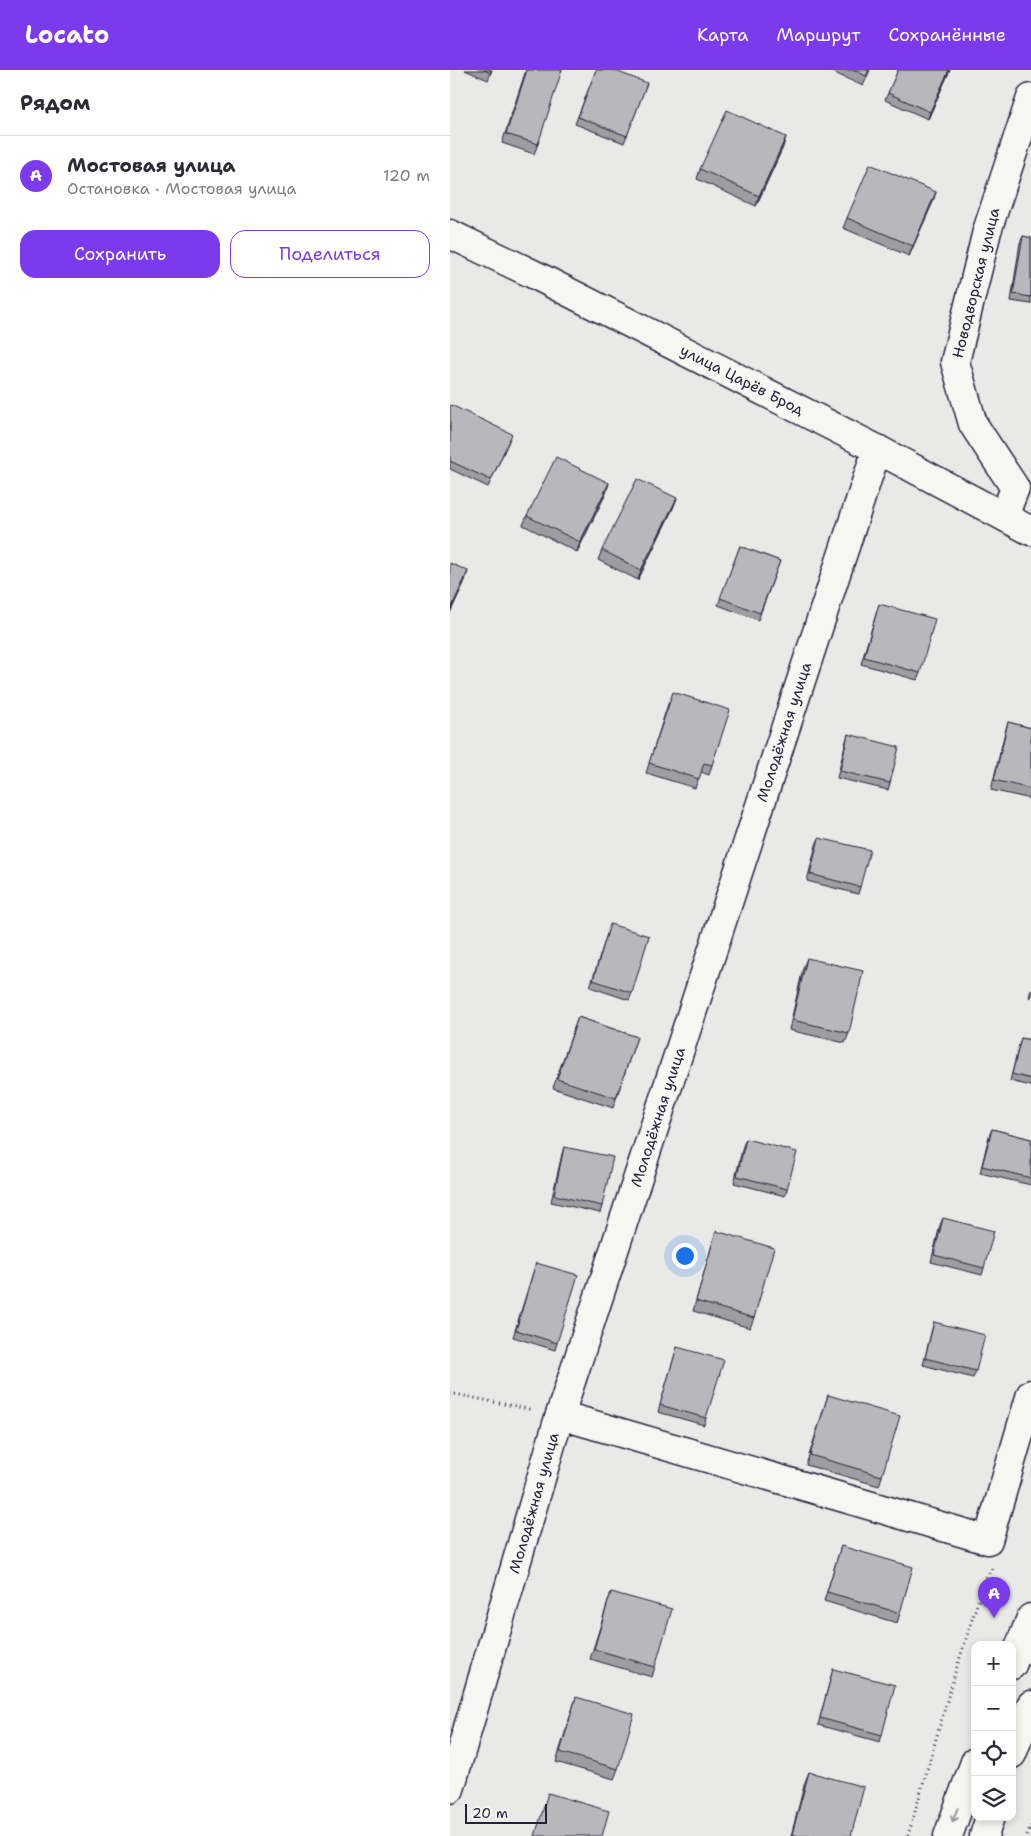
<!DOCTYPE html>
<html lang="ru">
<meta charset="utf-8">
<style>
body{margin:0;font-family:"Shantell Sans",sans-serif;background:#f2f2f3;color:#2b2b33}
.controls{position:absolute;right:15px;bottom:15px;display:grid;overflow:hidden;border-radius:10px;box-shadow:0 2px 8px #0003}
.controls button{width:45px;height:45px;display:grid;place-items:center;padding:0;border:0;border-bottom:1px solid #e1e1e2;background:#fff;color:#2b2b33;font:25px sans-serif}
.scale{position:absolute;left:15px;bottom:12px;width:82px;box-sizing:border-box;padding-left:5px;border:2px solid #22223b;border-top:0;font-size:14px;line-height:18px;white-space:nowrap;color:#22223b;-webkit-text-stroke:4px #f6f6f2;paint-order:stroke}
.you{position:absolute;left:234px;top:1185px;width:18px;height:18px;margin:-12px;border:4px solid #fff;border-radius:50%;background:#1a73e8;box-shadow:0 0 0 8px #1a73e833}
.badge{display:grid;place-items:center;width:32px;height:32px;border-radius:50%;background:#7c3aed;color:#fff;font-size:16px;font-weight:700}
.pin{position:absolute;translate:-50% -41px;filter:drop-shadow(0 1px 2px #0008)}
.pin::after{content:'';position:absolute;top:26px;width:18px;height:15px;background:inherit;clip-path:polygon(0 0,100% 0,50% 100%)}
.list{margin:0;padding:0;list-style:none}
h2{display:flex;justify-content:space-between;align-items:center;height:65px;margin:0;padding:0 20px;font-size:21px}
h2 small{font-size:16px;font-weight:400;color:#7c7c81}
.list li{display:grid;grid-template-columns:32px 1fr auto;gap:15px;align-items:center;box-sizing:border-box;height:80px;padding:0 20px;border-top:1px solid #e1e1e2}
.list b{display:block;font-size:19px;white-space:nowrap}
.list p{margin:0;font-size:16px;white-space:nowrap;color:#7c7c81}
.list em{font-size:16px;font-style:normal;color:#7c7c81}
.actions{display:flex;gap:10px;padding:15px 20px}
.actions a{flex:1;padding:11px 0;border:1px solid #7c3aed;border-radius:15px;text-align:center;font-size:18px;color:#7c3aed}
.actions .main{background:#7c3aed;color:#fff}
.icon{flex:none;width:28px;height:28px;fill:none;stroke:currentColor;stroke-width:2;stroke-linecap:round;stroke-linejoin:round}
.map{position:relative;flex:none;width:581px;height:1766px;overflow:hidden}
header{display:flex;align-items:center;gap:30px;box-sizing:border-box;height:70px;padding:0 25px;background:#7c3aed;color:#fff}
header strong{font-size:24px}
nav{display:flex;gap:28px;margin-inline-start:auto;font-size:18px}
main{display:flex}
aside{flex:1;background:#fff}
.map>svg:first-child{display:block}
.lines{fill:none;stroke-linecap:round;stroke-linejoin:round}
.minor-casing{stroke:#22223b;stroke-width:31}
.major-casing{stroke:#22223b;stroke-width:31}
.path{stroke:#22223b;stroke-width:3;stroke-dasharray:1 4;stroke-linecap:butt}
.minor{stroke:#f6f6f2;stroke-width:28}
.major{stroke:#f6f6f2;stroke-width:28}
.wall{fill:#9e9ea2;stroke:#22223b}
.shaded-wall{fill:#818184;stroke:#22223b}
.building{fill:#b8b8bc;stroke:#22223b}
.oneway{stroke:#9797a0}
.labels{text-anchor:middle;stroke-width:4;stroke-linejoin:round;paint-order:stroke}
.street-label{font-size:15px;fill:#22223b;stroke:#f6f6f2}
</style>
<header>
<strong>Locato</strong>
<nav><a>Карта</a><a>Маршрут</a><a>Сохранённые</a></nav>
</header>
<main>
<aside>
<h2>Рядом<small></small></h2>
<ul class="list">
<li><span class="badge">A</span><div><b>Мостовая улица</b><p>Остановка · Мостовая улица</p></div><em>120 m</em></li>
</ul>
<div class="actions"><a class="main">Сохранить</a><a>Поделиться</a></div>
</aside>
<div class="map">
<svg width="581" height="1766" viewBox="0 0 581 1766">
<rect width="100%" height="100%" fill="#e9e9e7"/>
<filter id="ink" filterUnits="userSpaceOnUse"><feTurbulence type="fractalNoise" baseFrequency=".02" numOctaves="2"/><feDisplacementMap in="SourceGraphic" scale="10" xChannelSelector="R" yChannelSelector="G"/><feConvolveMatrix kernelMatrix="1 2 1 2 8 2 1 2 1" color-interpolation-filters="sRGB"/></filter>
<g filter="url(#ink)">
<g class="lines">
<g class="minor-casing">
<g id="minor">
<polyline points="0,164 87,206 427,379 581,461"/>
<polyline points="554,446 565,418 523,354 505,292 537,161 581,28"/>
<polyline points="110,1345 538,1470 581,1324"/>
<polyline points="0,1719 107,1354 427,379"/>
</g>
</g>
<g class="major-casing">
<g id="major">
<polyline points="562,1595 581,1548"/>
<polyline points="562,1684 581,1635"/>
<polyline points="498,1766 525,1692"/>
<polyline points="534,1766 540,1747"/>
</g>
</g>
<g class="path">
<polyline points="0,1323 83,1340"/>
<polyline points="458,1766 505,1603 535,1509 543,1497"/>
<polyline points="577,1766 581,1756"/>
</g>
<use href="#minor" class="minor"/>
<use href="#major" class="major"/>
</g>
<g class="wall">
<polygon points="15,0 42,0 38,10"/>
<polygon points="76,0 88,74 84,84 52,73"/>
<polygon points="146,0 197,13 174,73 125,54"/>
<polygon points="378,0 420,0 413,16"/>
<polygon points="448,0 500,0 478,49 435,30"/>
<polygon points="333,77 306,136 247,109 250,99"/>
<polygon points="486,122 459,186 393,158 397,148"/>
<polygon points="573,166 581,168 581,234 561,231 570,173"/>
<polygon points="0,337 59,371 38,417 0,399"/>
<polygon points="159,413 156,423 127,482 73,455 77,446"/>
<polygon points="227,428 223,438 188,510 148,490 152,480"/>
<polygon points="290,476 330,491 308,550 268,535"/>
<polygon points="429,534 470,603 467,610 411,594"/>
<polygon points="219,631 262,695 259,705 251,702 245,718 196,703"/>
<polygon points="558,652 581,658 581,729 541,720 555,662"/>
<polygon points="398,664 440,713 438,720 387,708 396,671"/>
<polygon points="369,768 410,817 408,824 357,811 366,775"/>
<polygon points="158,861 182,923 179,930 140,917"/>
<polygon points="357,888 399,963 395,973 339,960 353,898"/>
<polygon points="581,919 581,928 579,927"/>
<polygon points="128,947 187,967 163,1038 103,1018"/>
<polygon points="571,968 581,970 581,1016 560,1011 569,975"/>
<polygon points="542,1059 581,1069 581,1115 530,1103 539,1066"/>
<polygon points="296,1069 337,1119 335,1126 284,1113 293,1076"/>
<polygon points="114,1077 152,1136 150,1143 101,1132 112,1084"/>
<polygon points="493,1148 534,1198 532,1205 481,1192 490,1155"/>
<polygon points="266,1161 304,1248 300,1258 243,1241 263,1171"/>
<polygon points="86,1193 107,1273 105,1280 63,1267"/>
<polygon points="484,1252 526,1301 523,1308 473,1295 482,1259"/>
<polygon points="227,1277 256,1348 254,1355 208,1342"/>
<polygon points="378,1325 432,1406 429,1416 356,1395"/>
<polygon points="391,1476 450,1543 447,1553 374,1531"/>
<polygon points="161,1522 205,1597 202,1607 140,1589"/>
<polygon points="383,1599 432,1665 430,1672 368,1655"/>
<polygon points="126,1627 168,1699 164,1709 106,1692"/>
<polygon points="359,1702 401,1766 341,1766 355,1712"/>
</g>
<g class="shaded-wall">
<polygon points="499,0 500,0 478,49 480,42"/>
<polygon points="336,67 333,77 306,136 309,126"/>
<polygon points="486,122 483,132 459,186 463,176"/>
<polygon points="159,413 156,423 127,482 130,472"/>
<polygon points="227,428 223,438 188,510 191,500"/>
<polygon points="18,501 15,511 0,543 0,541"/>
</g>
<g class="building">
<polygon points="34,0 41,0 40,3"/>
<polygon points="77,0 112,0 88,74 56,64"/>
<polygon points="146,0 163,0 197,13 177,66 128,47"/>
<polygon points="403,0 419,0 416,6"/>
<polygon points="448,0 499,0 480,42 438,23"/>
<polygon points="277,40 336,67 309,126 250,99"/>
<polygon points="420,94 486,122 463,176 397,148"/>
<polygon points="573,166 581,168 581,227 563,224"/>
<polygon points="1,335 62,364 41,410 0,391 0,337"/>
<polygon points="106,387 159,413 130,472 77,446"/>
<polygon points="187,409 227,428 191,500 152,480"/>
<polygon points="290,476 330,491 310,543 270,528"/>
<polygon points="0,493 18,501 0,541"/>
<polygon points="429,534 485,549 470,603 414,587"/>
<polygon points="223,622 280,640 262,695 254,693 249,709 199,693"/>
<polygon points="558,652 581,658 581,719 544,710"/>
<polygon points="398,664 449,677 440,713 390,701"/>
<polygon points="369,768 420,780 410,817 360,804"/>
<polygon points="160,854 199,866 182,923 143,910"/>
<polygon points="357,888 413,901 399,963 342,950"/>
<polygon points="128,947 187,967 166,1028 107,1009"/>
<polygon points="571,968 581,970 581,1009 562,1004"/>
<polygon points="542,1059 581,1069 581,1108 532,1096"/>
<polygon points="296,1069 347,1082 337,1119 287,1106"/>
<polygon points="114,1077 163,1087 152,1136 104,1125"/>
<polygon points="493,1148 544,1161 534,1198 484,1185"/>
<polygon points="266,1161 324,1178 304,1248 246,1231"/>
<polygon points="86,1193 128,1205 107,1273 66,1260"/>
<polygon points="484,1252 535,1265 526,1301 475,1288"/>
<polygon points="227,1277 274,1290 256,1348 210,1335"/>
<polygon points="378,1325 450,1346 432,1406 360,1385"/>
<polygon points="391,1476 463,1497 450,1543 377,1522"/>
<polygon points="161,1522 222,1539 205,1597 144,1579"/>
<polygon points="383,1599 445,1615 432,1665 370,1648"/>
<polygon points="126,1627 184,1644 168,1699 110,1682"/>
<polygon points="359,1702 414,1717 401,1766 348,1766 342,1764"/>
<polygon points="98,1723 159,1741 152,1766 85,1766"/>
</g>
<defs><path id="oneway-shaft" d="M-6 0H5M1.5-3L5.5 0L1.5 3" fill="none" stroke-width="1.6" stroke-linecap="round" stroke-linejoin="round" transform="scale(1.25)"/></defs>
<use class="oneway" href="#oneway-shaft" transform="translate(505 1745) rotate(110)"/>
</g>
<g class="labels">
<g class="street-label">
<text transform="translate(526 213) rotate(-76)" y="5">Новодворская улица</text>
<text transform="translate(292 310) rotate(27)" y="5">улица Царёв Брод</text>
<text transform="translate(334 662) rotate(-72)" y="5">Молодёжная улица</text>
<text transform="translate(208 1047) rotate(-72)" y="5">Молодёжная улица</text>
<text transform="translate(84 1433) rotate(-74)" y="5">Молодёжная улица</text>
</g>
</g>
</svg>
<div class="controls">
<button>+</button>
<button>−</button>
<button><svg class="icon" aria-label="locate" viewBox="0 0 24 24"><circle cx="12" cy="12" r="6"/><path d="M12 2v4M12 18v4M2 12h4M18 12h4"/></svg></button>
<button><svg class="icon" aria-label="layers" viewBox="0 0 24 24"><path d="M12 4l9 5-9 5-9-5zM3 14l9 5 9-5"/></svg></button>
</div>
<div class="scale">20 m</div>
<div class="you"></div>
<div class="pin badge" style="left:544px;top:1548px">A</div>
</div>
</main>
